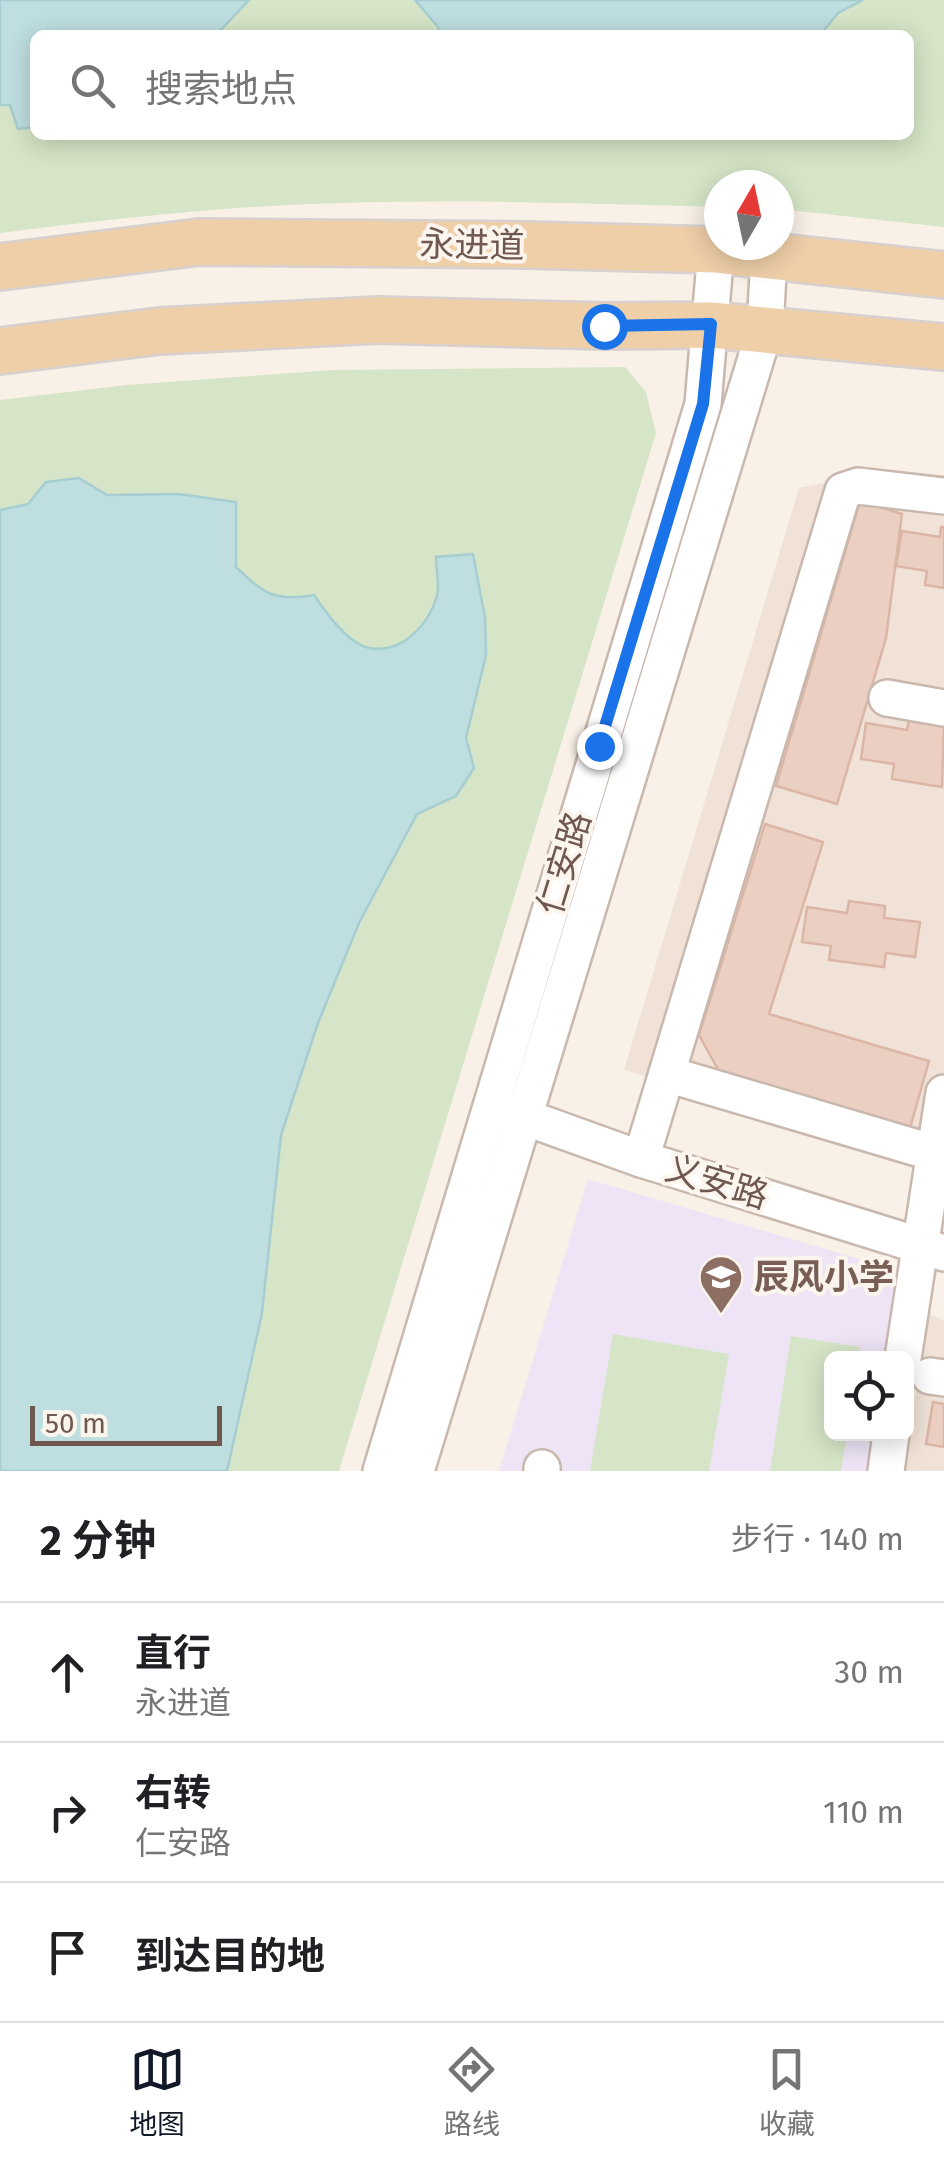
<!DOCTYPE html>
<html lang="zh">
<meta charset="utf-8">
<style>
body{margin:0;font-family:"Fira Sans","Noto Sans SC",sans-serif;background:#f2f2f2;color:#202124}
.controls{position:absolute;right:30px;bottom:30px;display:grid;overflow:hidden;border-radius:15px;box-shadow:0 5px 25px #0003}
.controls button{width:90px;height:90px;display:grid;place-items:center;padding:0;border:0;border-bottom:2px solid #e0e0e0;background:#fff;color:#202124;font:50px sans-serif}
.compass{position:absolute;left:704px;top:170px;width:90px;height:90px;border-radius:50%;background:#fff;box-shadow:0 5px 25px #0003;rotate:9deg}
.scale{position:absolute;left:30px;bottom:25px;width:192px;box-sizing:border-box;padding-left:10px;border:5px solid #6f584f;border-top:0;font-size:28px;line-height:35px;white-space:nowrap;color:#6f584f;-webkit-text-stroke:8px #fcf5ed;paint-order:stroke}
.stop{position:absolute;width:30px;height:30px;margin:-22px;border:8px solid #1a73e8;border-radius:50%;background:#fff}
.stop.end{background:#1a73e8;border-color:#fff;box-shadow:0 2px 10px #0008}
.list{margin:0;padding:0;list-style:none}
h2{display:flex;justify-content:space-between;align-items:center;height:130px;margin:0;padding:0 40px;font-size:42px}
h2 small{font-size:32px;font-weight:400;color:#757577}
.list li{display:grid;grid-template-columns:65px 1fr auto;gap:30px;align-items:center;box-sizing:border-box;height:140px;padding:0 40px;border-top:2px solid #e0e0e0}
.list b{display:block;font-size:38px;white-space:nowrap}
.list p{margin:0;font-size:32px;white-space:nowrap;color:#757577}
.list em{font-size:32px;font-style:normal;color:#757577}
.icon{flex:none;width:55px;height:55px;fill:none;stroke:currentColor;stroke-width:2;stroke-linecap:round;stroke-linejoin:round}
.map{position:relative;flex:none;width:944px;height:1471px;overflow:hidden}
.search{position:absolute;background:#fff;box-shadow:0 5px 25px #0003;left:30px;right:30px;top:30px;height:110px;display:flex;align-items:center;gap:25px;box-sizing:border-box;padding:0 35px;border-radius:15px;color:#757577;font-size:38px}
.sheet{height:550px;background:#fff}
nav{display:flex;justify-content:space-around;align-items:center;box-sizing:border-box;height:140px;border-top:2px solid #e0e0e0;background:#fff;font-size:28px;color:#757577}
nav a{display:grid;justify-items:center;gap:5px}
nav .on{color:#111827}
.map>svg:first-child{display:block}
.residential{fill:#f0e2d6}
.education{fill:#eee4f6}
.green{fill:#d6e5c7;fill-rule:evenodd}
.water{fill:#bedee0;stroke:#a6cdd1;stroke-width:2.5}
.building{fill:#ebcfc2;stroke:#dbb5a5;stroke-width:2.5}
.lines{fill:none;stroke-linecap:round;stroke-linejoin:round}
.minor-casing{stroke:#c9b8ae;stroke-width:40}
.major-casing{stroke:#d7d0ce;stroke-width:50}
.minor{stroke:#fff;stroke-width:35}
.major{stroke:#efcfa8;stroke-width:45}
.route{stroke:#1a73e8;stroke-width:12}
.labels{text-anchor:middle;stroke-width:8;stroke-linejoin:round;paint-order:stroke}
.street-label{font-size:35px;fill:#6f584f;stroke:#fcf5ed}
.education-label{font-size:35px;font-weight:bold;fill:#785e54;stroke:#fcf5ed;text-anchor:start}
</style>
<div class="map">
<svg width="944" height="1471" viewBox="0 0 944 1471">
<rect width="100%" height="100%" fill="#f9f1e7"/>
<g class="residential">
<polygon points="858,476 944,486 944,1167 624,1070 799,488"/>
<polygon points="928,1313 944,1321 944,1471 904,1471"/>
</g>
<polygon class="education" points="588,1179 903,1272 888,1358 832,1358 832,1434 876,1434 870,1471 499,1471"/>
<g class="green">
<path d="M0 0H944V227L779 209V185H719V207C575 203 430 198 287 205 191 210 95 221 0 233ZM35 35H909V135H35Z"/>
<polygon points="625,367 646,392 656,433 339,1471 0,1471 0,400 127,385 332,370"/>
<polygon points="613,1334 729,1354 709,1471 590,1471"/>
<polygon points="791,1336 860,1347 858,1358 832,1358 832,1434 847,1434 841,1471 770,1471"/>
</g>
<g class="water">
<polygon points="0,0 249,0 216,35 35,35 35,127 18,129 10,105 0,105"/>
<polygon points="415,0 863,0 838,13 820,35 440,35 438,27"/>
<path d="M79 478 107 495 179 494 236 502V567C264 594 275 602 314 595 326 613 348 644 369 648 402 654 428 626 437 596 440 585 436 570 436 557L473 554 485 618 486 655 466 738 474 768 456 796 417 814 359 923 318 1023 281 1135 262 1313 227 1471H0V510L28 504 46 482Z"/>
</g>
<g class="building">
<polygon points="860,501 902,514 886,638 837,804 776,786"/>
<polygon points="941,527 944,527 944,588 925,585 927,571 896,566 902,531 940,537"/>
<polygon points="909,719 944,725 942,787 892,779 894,764 861,759 866,723 907,730"/>
<polygon points="765,824 823,842 769,1014 929,1061 910,1128 720,1073 699,1035"/>
<polygon points="849,901 885,906 884,918 920,922 915,957 886,953 884,967 829,960 831,946 802,942 807,907 847,913"/>
<polygon points="933,1402 944,1404 944,1447 926,1444"/>
</g>
<g class="lines">
<g class="minor-casing">
<g id="minor">
<polyline points="887,698 944,708"/>
<polyline points="667,1074 934,1153"/>
<polyline points="502,1109 641,1159 944,1253"/>
<polyline points="641,1159 843,491 858,486 944,496"/>
<polyline points="903,1358 944,1093"/>
<polyline points="930,1376 944,1378"/>
<polyline points="381,1471 703,404 716,250"/>
<polyline points="416,1471 765,329 769,255"/>
<polyline points="542,1471 542,1468"/>
<polyline points="886,1471 891,1434"/>
</g>
</g>
<g class="major-casing">
<g id="major">
<polyline points="0,267 199,242 526,245 716,250 944,275"/>
<polyline points="0,351 159,331 378,320 604,326 711,325 944,347"/>
</g>
</g>
<use href="#minor" class="minor"/>
<use href="#major" class="major"/>
</g>
<g class="lines">
<polyline class="route" points="599,746 703,404 711,324 604,326"/>
</g>
<defs>
<g id="school-pin" transform="scale(2.25)"><path d="M0 17L-7.5 6A9.5 9.5 0 1 1 7.5 6Z" fill="#8d6e63" stroke="#fcf5ed"/><path d="M0-5L7-2L0 1L-7-2ZM-4 1L0 2.5L4 1V4Q0 6-4 4Z" fill="#fff"/></g>
</defs>
<g fill-rule="evenodd">
<use href="#school-pin" x="721" y="1277"/>
</g>
<g class="labels">
<g class="street-label">
<text transform="translate(472 245) rotate(1)" y="12">永进道</text>
<text transform="translate(564 863) rotate(-73)" y="12">仁安路</text>
<text transform="translate(717 1182) rotate(17)" y="12">义安路</text>
</g>
<g class="education-label">
<text x="754" y="1289">辰风小学</text>
</g>
</g>
</svg>
<div class="controls">
<button><svg class="icon" aria-label="locate" viewBox="0 0 24 24"><circle cx="12" cy="12" r="6"/><path d="M12 2v4M12 18v4M2 12h4M18 12h4"/></svg></button>
</div>
<svg class="compass" viewBox="-18 -18 36 36"><path d="M0-13l5 13h-10z" fill="#e53935"/><path d="M0 13l5-13h-10z" fill="#757577"/></svg>
<div class="scale">50 m</div>
<div class="stop" style="left:604px;top:326px"></div>
<div class="stop end" style="left:599px;top:746px"></div>
<div class="search"><svg class="icon" aria-label="search" viewBox="0 0 24 24"><circle cx="10" cy="10" r="6"/><path d="M15 15l6 6"/></svg>搜索地点</div>
</div>
<section class="sheet">
<h2>2 分钟<small>步行 · 140 m</small></h2>
<ul class="list">
<li><svg class="icon" aria-label="ahead" viewBox="0 0 24 24"><path d="M12 20V5M6 11l6-6 6 6"/></svg><div><b>直行</b><p>永进道</p></div><em>30 m</em></li>
<li><svg class="icon" aria-label="right" viewBox="0 0 24 24"><path d="M7 20v-9h11M14 6l5 5-5 5"/></svg><div><b>右转</b><p>仁安路</p></div><em>110 m</em></li>
<li><svg class="icon" aria-label="arrive" viewBox="0 0 24 24"><path d="M6 21V4h12l-3 4 3 4H6"/></svg><div><b>到达目的地</b></div></li>
</ul>
</section>
<nav>
<a class="on"><svg class="icon" aria-label="map" viewBox="0 0 24 24"><path d="M3 6l6-2 6 2 6-2v14l-6 2-6-2-6 2zM9 4v14M15 6v14"/></svg>地图</a>
<a><svg class="icon" aria-label="directions" viewBox="0 0 24 24"><path d="M12 3l9 9-9 9-9-9zM9 14v-3h6M13 9l2 2-2 2"/></svg>路线</a>
<a><svg class="icon" aria-label="saved" viewBox="0 0 24 24"><path d="M7 4h10v16l-5-4-5 4z"/></svg>收藏</a>
</nav>
